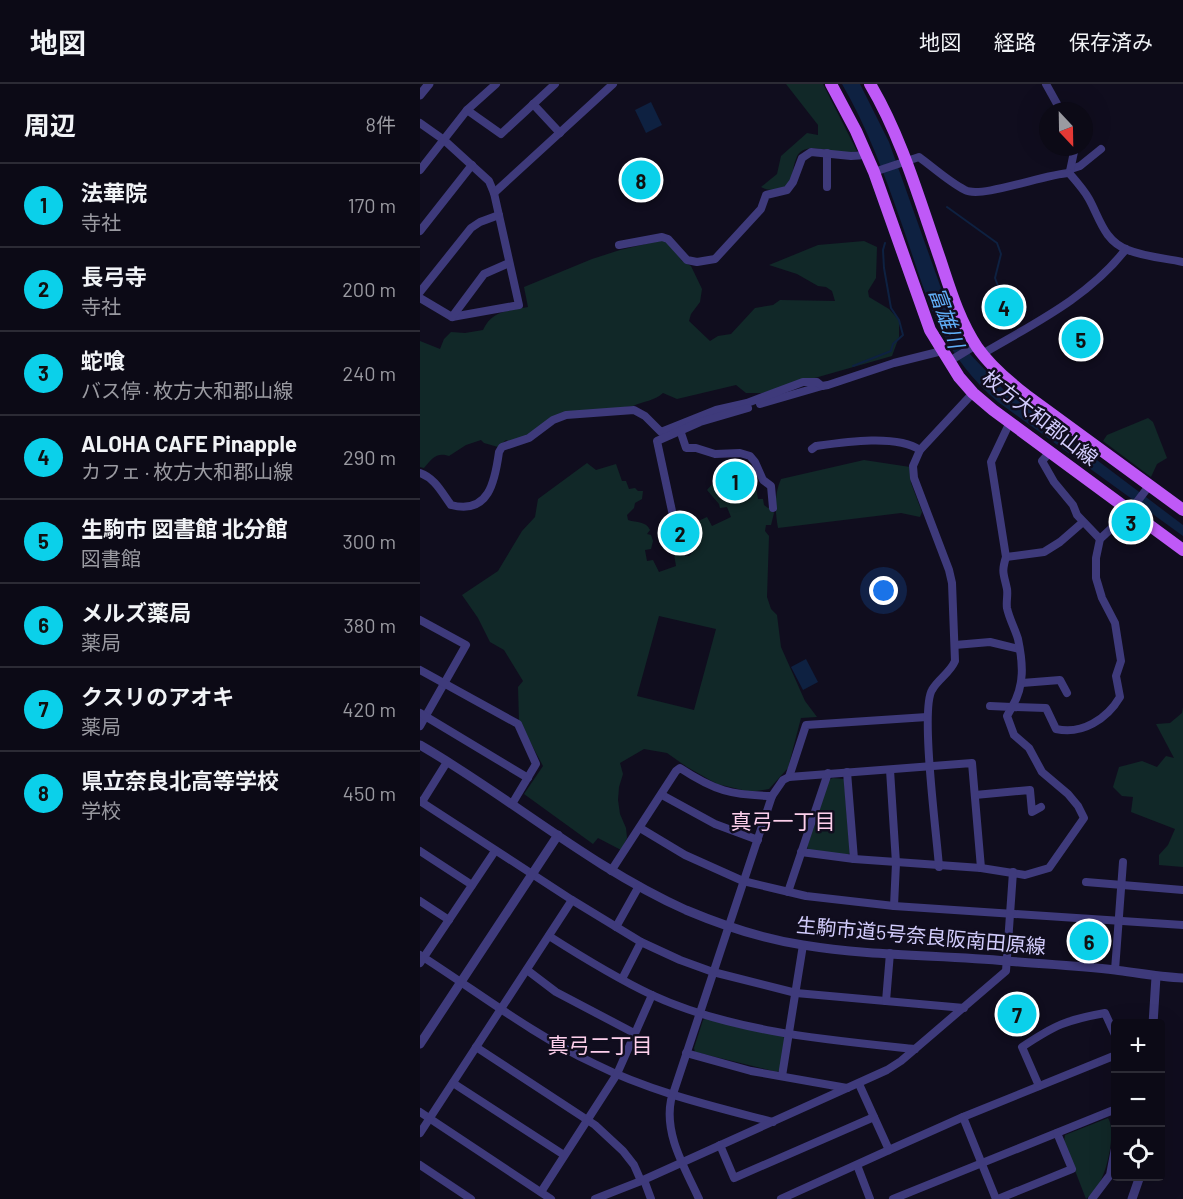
<!DOCTYPE html>
<html lang="ja">
<meta charset="utf-8">
<style>
body{margin:0;font-family:Barlow,"Noto Sans JP",sans-serif;background:#15131f;color:#f1f3f6}
.controls{position:absolute;right:18px;bottom:18px;display:grid;overflow:hidden;border-radius:6px;box-shadow:0 6px 24px #0002}
.controls button{width:54px;height:54px;display:grid;place-items:center;padding:0;border:0;border-bottom:2px solid #2c2b35;background:#0c0a16;color:#f1f3f6;font:30px sans-serif}
.compass{position:absolute;left:619px;top:18px;width:54px;height:54px;border-radius:50%;background:#0c0a16;box-shadow:0 6px 24px #0002;rotate:158deg}
.you{position:absolute;left:464px;top:507px;width:21px;height:21px;margin:-15px;border:4px solid #fff;border-radius:50%;background:#1a73e8;box-shadow:0 0 0 9px #1a73e833}
.badge{display:grid;place-items:center;width:39px;height:39px;border-radius:50%;background:#0bd0ea;color:#111;font-size:20px;font-weight:700}
.pin{position:absolute;translate:-50% -50%;border:3px solid #fff;box-shadow:0 2px 6px #0006}
.list{margin:0;padding:0;list-style:none}
h2{display:flex;justify-content:space-between;align-items:center;height:78px;margin:0;padding:0 24px;font-size:26px}
h2 small{font-size:20px;font-weight:400;color:#9a9aa1}
.list li{display:grid;grid-template-columns:39px 1fr auto;gap:18px;align-items:center;box-sizing:border-box;height:84px;padding:0 24px;border-top:2px solid #2c2b35}
.list b{display:block;font-size:22px;white-space:nowrap}
.list p{margin:0;font-size:20px;white-space:nowrap;color:#9a9aa1}
.list em{font-size:20px;font-style:normal;color:#9a9aa1}
.icon{flex:none;width:33px;height:33px;fill:none;stroke:currentColor;stroke-width:2;stroke-linecap:round;stroke-linejoin:round}
.map{position:relative;flex:none;width:763px;height:1115px;overflow:hidden}
header{display:flex;align-items:center;gap:36px;box-sizing:border-box;height:84px;padding:0 30px;background:#0c0a16;border-bottom:2px solid #2c2b35}
header strong{font-size:28px}
nav{display:flex;gap:33px;margin-inline-start:auto;font-size:21px}
main{display:flex}
aside{flex:1;background:#0c0a16}
.map>svg:first-child{display:block}
.green{fill:#112828;fill-rule:evenodd}
.water{fill:#0e2141}
.lines{fill:none;stroke-linecap:round;stroke-linejoin:round}
.stream{stroke:#0e2141;stroke-width:2}
.minor{stroke:#3e3a7b;stroke-width:8}
.tertiary{stroke:#3e3a7b;stroke-width:9}
.primary{stroke:#bf59f7;stroke-width:12}
.labels{text-anchor:middle;stroke-width:5;stroke-linejoin:round;paint-order:stroke}
.street-label{font-size:20px;fill:#d3cdfd;stroke:#100d1e}
.water-label{font-size:21px;font-style:italic;fill:#60aef7;stroke:#100d1e}
.neighbourhood-label{font-size:21px;fill:#fdcfeb;stroke:#100d1e}
</style>
<header>
<strong>地図</strong>
<nav><a>地図</a><a>経路</a><a>保存済み</a></nav>
</header>
<main>
<aside>
<h2>周辺<small>8件</small></h2>
<ul class="list">
<li><span class="badge">1</span><div><b>法華院</b><p>寺社</p></div><em>170 m</em></li>
<li><span class="badge">2</span><div><b>長弓寺</b><p>寺社</p></div><em>200 m</em></li>
<li><span class="badge">3</span><div><b>蛇喰</b><p>バス停 · 枚方大和郡山線</p></div><em>240 m</em></li>
<li><span class="badge">4</span><div><b>ALOHA CAFE Pinapple</b><p>カフェ · 枚方大和郡山線</p></div><em>290 m</em></li>
<li><span class="badge">5</span><div><b>生駒市 図書館 北分館</b><p>図書館</p></div><em>300 m</em></li>
<li><span class="badge">6</span><div><b>メルズ薬局</b><p>薬局</p></div><em>380 m</em></li>
<li><span class="badge">7</span><div><b>クスリのアオキ</b><p>薬局</p></div><em>420 m</em></li>
<li><span class="badge">8</span><div><b>県立奈良北高等学校</b><p>学校</p></div><em>450 m</em></li>
</ul>
</aside>
<div class="map">
<svg width="763" height="1115" viewBox="0 0 763 1115">
<rect width="100%" height="100%" fill="#100d1e"/>
<g class="green">
<path d="M366 0H403L437 67C433 68 428 69 423 69 409 68 382 56 376 75 372 85 374 90 368 102 358 106 351 108 341 103L357 90 361 72 387 49 398 51V41Z"/>
<path d="M243 156 248 157 262 177 271 182 282 205 280 218 271 230 269 237 290 257 298 252 311 250 335 224 353 221 360 216 415 217 412 207 406 203 398 202 377 190 349 181 398 161 444 157 457 163 456 194 448 207 449 213 469 225 479 236V253L472 272 342 309H326L316 301 257 315 243 309C234 317 224 317 213 322L137 332 109 352 90 358 86 356 78 363 64 359 61 356 46 361 29 372C16 368 12 375 4 384L0 383V257L20 265 24 255 31 248 45 249 63 246C72 226 88 227 108 223L104 203 172 175 200 166Z"/>
<polygon points="728,334 733,338 747,374 737,380 731,393 683,357 687,351"/>
<path d="M444 376 490 383 491 399 502 428 500 433 481 429 358 444C355 428 354 410 361 395Z"/>
<path d="M167 379 176 386 196 380 202 397H206L209 405 215 404 218 407H223L222 415 215 419 214 424 207 431 208 436C217 439 226 437 230 446L227 450 231 451 233 457 231 465 225 466 227 477 233 476 239 488 256 482 254 470 260 468 263 471 269 472 277 463 274 439 287 433 292 442 311 433 307 423 300 424 299 420 287 406 295 397 300 407 312 417 321 414 336 403 338 415H343L344 421 348 424 352 423 354 429 351 441H346L345 447 349 452 347 513 351 525 357 531 361 563 385 617 397 633 381 634 368 684 349 705 331 708 297 700 267 683 247 669 224 665 200 679 203 690 199 703 198 716 200 730 206 744 207 754 201 766 178 754 173 760 104 710 123 682 99 637 98 603 103 597 84 566 70 558 58 534 42 511 78 487 102 447 115 433 118 415ZM239 532 296 545 274 626 217 612Z"/>
<polygon points="763,623 763,783 739,781 739,771 748,761 755,745 711,728 713,713 702,712 693,703 699,683 722,677 737,683 746,672 754,674 736,640 750,639 762,629"/>
<polygon points="413,694 424,695 430,769 426,772 389,766 387,763 408,696"/>
<polygon points="286,934 321,944 363,952 365,956 361,985 357,988 275,968 274,964 283,936"/>
<path d="M688 1034C696 1046 688 1083 681 1096 678 1103 672 1110 666 1115L644 1058 645 1051Z"/>
</g>
<g class="water">
<path d="M422 0H440L469 58 532 235 550 270 584 306 763 441V452L578 318C516 265 506 208 480 135 464 89 447 43 422 0Z"/>
<polygon points="231,18 242,41 226,49 215,26"/>
<polygon points="386,575 398,598 383,606 371,583"/>
</g>
<g class="lines">
<g class="stream">
<polyline points="527,123 577,159 581,170 575,194 578,202 606,226"/>
<polyline points="433,282 471,267 473,260 483,251 479,236 471,224 464,184 463,166 465,159"/>
</g>
<g class="minor">
<polyline points="626,0 641,27"/>
<polyline points="113,20 140,49"/>
<polyline points="47,26 81,50 135,0"/>
<polyline points="0,39 24,56 69,97 74,109 99,221 32,233 0,214"/>
<polyline points="651,85 660,82 681,65"/>
<polyline points="0,86 47,26 76,0"/>
<polyline points="650,87 655,63"/>
<path d="M454 88 499 73C514 84 529 98 545 106 561 115 625 90 649 89 656 97 664 106 669 115 680 135 684 157 708 166 725 173 745 174 763 178"/>
<polyline points="407,103 407,69"/>
<polyline points="74,109 193,0"/>
<polyline points="0,147 52,81"/>
<polyline points="199,161 242,153 248,155 267,176 277,178 295,175 341,125 346,111 367,106 373,98 382,74 391,68 431,72 446,71"/>
<polyline points="0,208 51,144 60,138 79,131"/>
<polyline points="32,233 64,190 89,179"/>
<path d="M562 270C613 240 669 213 706 165"/>
<polyline points="528,278 556,261"/>
<polyline points="340,320 402,302"/>
<polyline points="260,346 266,364 276,364 295,370 320,369 330,372 335,378 343,396 351,402 353,424"/>
<path d="M392 365 396 362C424 358 477 350 500 366"/>
<polyline points="630,368 622,377 634,398 653,421 657,431 680,455"/>
<path d="M0 389C15 394 22 409 31 421 69 431 75 397 79 368L82 363 109 354 133 336 146 331 214 326 225 332 241 348 296 326 327 319 383 298H397L402 302 408 301 474 279 522 267"/>
<polyline points="252,427 237,357 280,338 328,324"/>
<polyline points="586,473 624,468 640,458 663,438"/>
<polyline points="0,536 46,561 0,642"/>
<polyline points="535,561 570,558 599,565"/>
<polyline points="0,586 98,640 116,680 92,720"/>
<polyline points="602,599 640,596 647,609"/>
<path d="M570 622 592 623C605 601 603 579 598 555 595 545 589 534 587 524 586 518 588 511 587 505 584 490 581 489 586 473L571 378 590 338"/>
<polyline points="0,629 108,694"/>
<polyline points="470,686 476,779 474,822"/>
<polyline points="427,688 434,775"/>
<polyline points="369,693 386,641 507,633"/>
<polyline points="242,711 295,740 338,756"/>
<polyline points="555,711 610,706 612,728 621,723"/>
<polyline points="0,717 152,816 221,858 260,876 293,888 376,909 544,924"/>
<polyline points="2,718 27,678"/>
<polyline points="220,744 265,771 323,797 386,812 474,822 763,841"/>
<polyline points="0,767 52,801"/>
<path d="M381 768 434 775 561 784 605 791 629 784 664 734 658 722 648 710 622 688 609 664 594 651 587 632 592 623 626 624 636 645C662 651 687 635 700 613L696 592 701 577 695 539 682 514 676 494V474L680 455 710 427 729 402"/>
<path d="M519 783C517 753 500 626 512 606 518 595 530 589 535 577L532 499 529 486 494 394 493 382 500 366 553 309"/>
<path d="M191 787 256 687 260 684C295 707 311 711 352 712"/>
<polyline points="666,798 763,806"/>
<polyline points="368,808 408,689"/>
<polyline points="0,817 29,836"/>
<polyline points="196,843 219,802"/>
<path d="M129 852C162 873 196 894 232 911 312 948 408 956 495 965"/>
<path d="M0 871C58 908 113 951 175 980 231 1008 292 1022 353 1038"/>
<polyline points="0,879 75,767"/>
<polyline points="107,886 136,908 214,949"/>
<polyline points="695,886 703,778"/>
<polyline points="202,895 221,858"/>
<polyline points="466,917 470,869"/>
<polyline points="56,963 175,1041 203,1067 214,1081 221,1097"/>
<polyline points="266,969 331,987 427,1004"/>
<polyline points="362,992 383,861"/>
<polyline points="33,999 144,1071"/>
<polyline points="439,1000 469,1066 543,1033 696,971"/>
<path d="M619 1002 602 963C635 941 646 936 685 929L696 953"/>
<polyline points="0,1028 131,1115"/>
<polyline points="543,1033 576,1115"/>
<polyline points="0,1049 152,816"/>
<polyline points="300,1061 314,1094 454,1033"/>
<polyline points="0,1081 51,1115"/>
<polyline points="437,1081 450,1115"/>
<polyline points="224,1096 231,1115"/>
<polyline points="121,1108 197,990 232,911"/>
<polyline points="175,1115 221,1097 467,986 481,977 586,887 593,788"/>
<path d="M279 1115C265 1084 244 1051 251 1016L352 712 363 696 369 693 552 679 561 784"/>
<polyline points="361,1115 469,1066"/>
<polyline points="473,1115 696,1025"/>
<polyline points="578,1115 652,1085 637,1049"/>
<polyline points="672,1115 690,1091 696,1059"/>
</g>
<g class="tertiary">
<polyline points="0,11 9,0"/>
<path d="M0 661C90 713 170 783 266 826 304 842 343 855 383 861 450 872 519 871 587 877 623 880 660 882 695 886 718 889 740 893 763 894"/>
<polyline points="733,940 736,893"/>
<polyline points="0,960 138,751"/>
<polyline points="712,1115 720,1092"/>
</g>
<g class="primary">
<polyline points="411,0 436,47 454,88 510,246 539,293 553,309 573,326 763,466"/>
<path d="M450 0C482 54 499 115 520 175 530 205 539 236 557 263 570 282 588 297 606 311L763 426"/>
</g>
</g>
<g class="labels">
<g class="street-label">
<text transform="translate(620 334) rotate(38)" y="7">枚方大和郡山線</text>
<text transform="translate(501 852) rotate(5)" y="7">生駒市道5号奈良阪南田原線</text>
</g>
<g class="water-label">
<text transform="translate(526 234) rotate(70)" y="7">富雄川</text>
</g>
<g class="neighbourhood-label">
<text x="363" y="745">真弓一丁目</text>
<text x="180" y="969">真弓二丁目</text>
</g>
</g>
</svg>
<div class="controls">
<button>+</button>
<button>−</button>
<button><svg class="icon" aria-label="locate" viewBox="0 0 24 24"><circle cx="12" cy="12" r="6"/><path d="M12 2v4M12 18v4M2 12h4M18 12h4"/></svg></button>
</div>
<svg class="compass" viewBox="-18 -18 36 36"><path d="M0-13l5 13h-10z" fill="#e53935"/><path d="M0 13l5-13h-10z" fill="#9a9aa1"/></svg>
<div class="you"></div>
<div class="pin badge" style="left:315px;top:397px">1</div>
<div class="pin badge" style="left:260px;top:449px">2</div>
<div class="pin badge" style="left:711px;top:438px">3</div>
<div class="pin badge" style="left:584px;top:223px">4</div>
<div class="pin badge" style="left:661px;top:255px">5</div>
<div class="pin badge" style="left:669px;top:857px">6</div>
<div class="pin badge" style="left:597px;top:930px">7</div>
<div class="pin badge" style="left:221px;top:96px">8</div>
</div>
</main>
